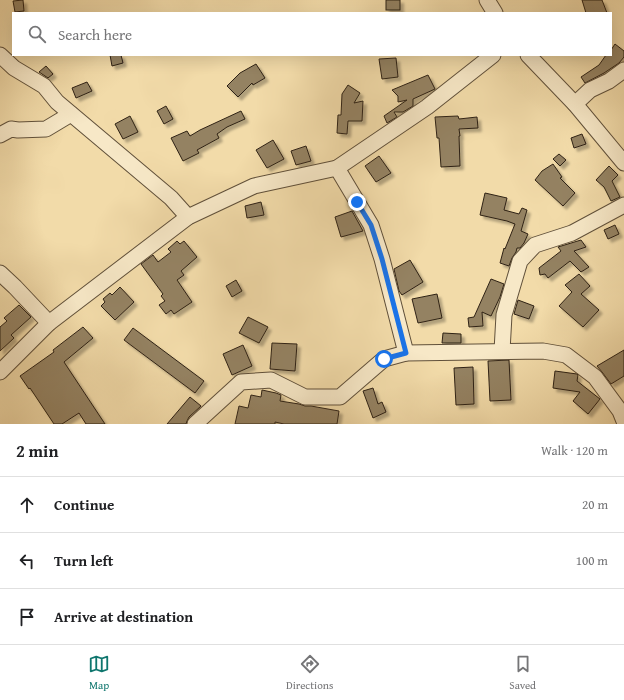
<!DOCTYPE html>
<meta charset="utf-8">
<style>
body{margin:0;font-family:"Gentium Book Plus",serif;background:#f2f2f2;color:#202124}
.stop{position:absolute;width:12px;height:12px;margin:-9px;border:3px solid #1a73e8;border-radius:50%;background:#fff}
.stop.end{background:#1a73e8;border-color:#fff;box-shadow:0 1px 4px #0008}
.list{margin:0;padding:0;list-style:none}
h2{display:flex;justify-content:space-between;align-items:center;height:52px;margin:0;padding:0 16px;font-size:17px}
h2 small{font-size:13px;font-weight:400;color:#757577}
.list li{display:grid;grid-template-columns:26px 1fr auto;gap:12px;align-items:center;box-sizing:border-box;height:56px;padding:0 16px;border-top:1px solid #e0e0e0}
.list b{display:block;font-size:15px;white-space:nowrap}
.list em{font-size:13px;font-style:normal;color:#757577}
.icon{flex:none;width:22px;height:22px;fill:none;stroke:currentColor;stroke-width:2;stroke-linecap:round;stroke-linejoin:round}
.map{position:relative;flex:none;width:624px;height:424px;overflow:hidden}
.search{position:absolute;background:#fff;box-shadow:0 4px 16px #0002;left:12px;right:12px;top:12px;height:44px;display:flex;align-items:center;gap:10px;box-sizing:border-box;padding:0 14px;border-radius:0px;color:#757577;font-size:15px}
.sheet{height:220px;background:#fff}
nav{display:flex;justify-content:space-around;align-items:center;box-sizing:border-box;height:56px;border-top:1px solid #e0e0e0;background:#fff;font-size:11px;color:#757577}
nav a{display:grid;justify-items:center;gap:2px}
nav .on{color:#0f766e}
.map>svg:first-child{display:block}
.building{fill:#948262;stroke:#2f2215;filter:url(#shadow)}
.lines{fill:none;stroke-linecap:round;stroke-linejoin:round}
.minor-casing{stroke:#60503a;stroke-width:17}
.minor{stroke:#f7e8c7;stroke-width:15}
.route{stroke:#1a73e8;stroke-width:5}
</style>
<div class="map">
<svg width="624" height="424" viewBox="0 0 624 424">
<defs>
<filter id="shadow"><feDropShadow dx="3.5" dy="3.5" stdDeviation="1" flood-color="#0004"/></filter>
</defs>
<rect width="100%" height="100%" fill="#f2dba9"/>
<filter id="stains"><feTurbulence type="fractalNoise" baseFrequency=".005" numOctaves="4"/><feColorMatrix values="0 0 0 0 .2 0 0 0 0 .09 0 0 0 0 .02 0 0 0 .5 -.17"/></filter>
<radialGradient id="worn" r=".72"><stop offset=".6" stop-color="#630" stop-opacity="0"/><stop offset="1" stop-color="#630" stop-opacity=".3"/></radialGradient>
<g class="building">
<polygon points="23,0 24,11 15,12 13,1"/>
<rect x="386" y="0" width="14" height="10"/>
<polygon points="582,0 602,0 607,13 586,13"/>
<polygon points="615,44 624,51 624,57 619,63 604,73 585,83 581,77 599,65 606,55 611,55 611,50"/>
<polygon points="110,55 121,55 123,63 112,66"/>
<polygon points="396,58 398,77 382,79 379,59"/>
<polygon points="256,64 265,78 253,85 252,83 238,97 227,86 240,73"/>
<polygon points="46,66 53,74 48,78 39,72"/>
<polygon points="428,75 435,89 413,99 413,106 403,112 394,112 397,117 387,123 384,116 407,100 398,102 398,96 392,90"/>
<polygon points="87,82 92,91 76,98 72,88"/>
<polygon points="348,85 360,93 354,103 363,101 362,121 348,121 347,134 337,133 338,115 341,115 342,94"/>
<polygon points="166,106 173,119 164,124 157,111"/>
<polygon points="241,111 245,119 227,127 217,134 219,138 197,150 199,153 183,161 171,138 187,131 190,136 200,130"/>
<polygon points="130,116 138,132 123,139 115,124"/>
<polygon points="458,116 459,119 477,117 478,128 459,129 460,136 459,136 460,166 441,167 439,138 437,138 435,117"/>
<polygon points="582,134 586,144 574,148 571,138"/>
<polygon points="273,140 284,159 267,168 256,150"/>
<polygon points="306,146 311,161 296,165 291,151"/>
<polygon points="559,154 566,160 560,166 553,159"/>
<polygon points="379,156 391,173 376,182 365,166"/>
<polygon points="553,164 562,177 560,178 575,193 563,206 535,180 542,171"/>
<polygon points="609,166 618,175 612,181 620,197 611,201 604,187 596,180"/>
<polygon points="485,193 507,198 504,210 519,214 522,208 527,210 521,231 528,234 524,243 520,248 517,248 516,252 512,258 509,266 500,263 504,248 505,249 515,224 507,221 480,215"/>
<polygon points="261,202 264,215 247,218 245,206"/>
<polygon points="352,211 363,231 341,237 335,217"/>
<polygon points="615,225 619,234 608,239 604,230"/>
<polygon points="581,240 586,247 574,251 589,267 581,272 570,261 548,278 545,274 540,275 539,268 561,251 558,247"/>
<polygon points="177,241 180,244 184,241 197,257 181,271 184,275 177,280 192,302 174,314 171,310 166,314 159,305 165,301 161,296 163,294 141,264 153,255 158,262 171,252 168,249"/>
<polygon points="410,260 423,282 402,295 399,291 394,269"/>
<polygon points="579,274 590,286 581,294 599,310 583,327 559,306 572,292 565,285"/>
<polygon points="491,279 504,284 500,297 491,316 482,312 483,326 469,327 468,318 474,317"/>
<polygon points="236,280 242,291 232,297 226,286"/>
<polygon points="120,287 134,302 115,320 101,306 105,302 103,299 110,293 112,295"/>
<polygon points="437,294 442,318 418,323 412,299"/>
<polygon points="518,300 534,306 529,319 514,314"/>
<polygon points="19,305 31,317 11,335 14,338 0,351 0,327 7,321 4,318"/>
<polygon points="248,317 268,327 259,343 239,333"/>
<polygon points="83,327 93,338 64,362 105,424 86,424 79,413 62,424 54,424 30,388 29,389 20,376 54,352 53,350"/>
<polygon points="133,328 204,381 195,393 124,340"/>
<polygon points="443,333 461,334 461,343 442,343"/>
<polygon points="272,343 297,344 295,371 270,369"/>
<polygon points="243,345 252,366 232,375 223,354"/>
<polygon points="624,350 624,376 611,384 602,372 597,366"/>
<polygon points="509,360 511,400 490,401 488,361"/>
<polygon points="473,367 474,404 456,405 454,368"/>
<polygon points="555,371 577,374 578,375 577,381 600,399 588,414 573,401 580,392 553,388"/>
<polygon points="373,388 378,404 382,402 386,412 373,418 363,391"/>
<polygon points="262,390 276,393 281,395 280,401 299,404 305,406 311,406 339,411 337,424 284,424 275,422 275,424 235,424 239,406 248,408 251,395 261,397"/>
<polygon points="190,397 201,406 189,417 187,421 186,424 167,424"/>
</g>
<g class="lines">
<g class="minor-casing">
<g id="minor">
<polyline points="487,0 495,13"/>
<polyline points="0,55 14,68 44,86 57,102 171,198 188,217"/>
<polyline points="528,55 575,104 624,163"/>
<polyline points="575,104 590,90 609,81 624,70"/>
<polyline points="0,135 11,129 18,130 46,129 71,114"/>
<polyline points="337,168 371,225 382,259 406,353"/>
<polyline points="0,273 15,287 49,323"/>
<polyline points="502,351 504,315 520,261 535,245 572,233 624,205"/>
<polyline points="0,372 49,323 188,217 254,186 337,168 427,107 493,55"/>
<polyline points="195,424 241,382 271,380 305,397 340,397 384,359 406,353 543,351 566,355 595,377 620,411 624,421"/>
</g>
</g>
<use href="#minor" class="minor"/>
</g>
<g class="lines">
<polyline class="route" points="357,202 371,225 382,259 406,353 384,359"/>
</g>
<rect width="100%" height="100%" filter="url(#stains)"/>
<rect width="100%" height="100%" fill="url(#worn)"/>
</svg>
<div class="stop" style="left:384px;top:359px"></div>
<div class="stop end" style="left:357px;top:202px"></div>
<div class="search"><svg class="icon" aria-label="search" viewBox="0 0 24 24"><circle cx="10" cy="10" r="6"/><path d="M15 15l6 6"/></svg>Search here</div>
</div>
<section class="sheet">
<h2>2 min<small>Walk · 120 m</small></h2>
<ul class="list">
<li><svg class="icon" aria-label="ahead" viewBox="0 0 24 24"><path d="M12 20V5M6 11l6-6 6 6"/></svg><div><b>Continue</b></div><em>20 m</em></li>
<li><svg class="icon" aria-label="left" viewBox="0 0 24 24"><path d="M17 20v-9H6M10 6l-5 5 5 5"/></svg><div><b>Turn left</b></div><em>100 m</em></li>
<li><svg class="icon" aria-label="arrive" viewBox="0 0 24 24"><path d="M6 21V4h12l-3 4 3 4H6"/></svg><div><b>Arrive at destination</b></div></li>
</ul>
</section>
<nav>
<a class="on"><svg class="icon" aria-label="map" viewBox="0 0 24 24"><path d="M3 6l6-2 6 2 6-2v14l-6 2-6-2-6 2zM9 4v14M15 6v14"/></svg>Map</a>
<a><svg class="icon" aria-label="directions" viewBox="0 0 24 24"><path d="M12 3l9 9-9 9-9-9zM9 14v-3h6M13 9l2 2-2 2"/></svg>Directions</a>
<a><svg class="icon" aria-label="saved" viewBox="0 0 24 24"><path d="M7 4h10v16l-5-4-5 4z"/></svg>Saved</a>
</nav>
